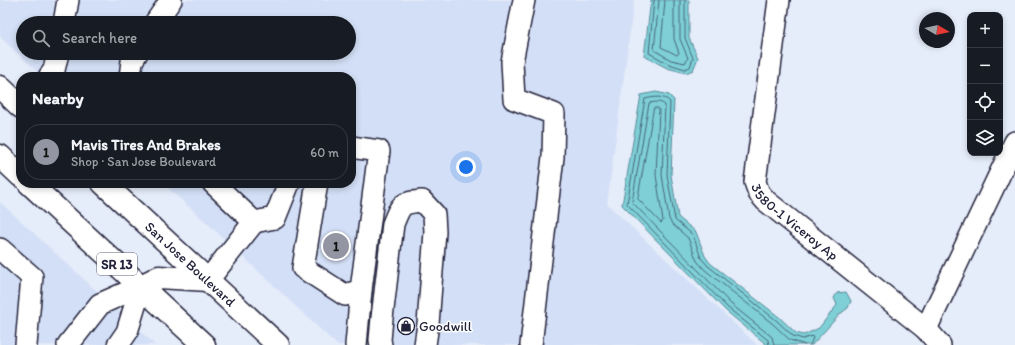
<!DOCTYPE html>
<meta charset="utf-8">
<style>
body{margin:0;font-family:Itim,sans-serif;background:#242831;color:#f1f3f6}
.controls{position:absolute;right:12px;top:12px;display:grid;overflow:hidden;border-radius:8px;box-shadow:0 2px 6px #0003}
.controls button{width:36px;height:36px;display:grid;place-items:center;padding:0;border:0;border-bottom:1px solid #363941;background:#171b24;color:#f1f3f6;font:20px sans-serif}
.compass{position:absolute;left:919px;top:12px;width:36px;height:36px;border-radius:50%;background:#171b24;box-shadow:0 2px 6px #0003;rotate:99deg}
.you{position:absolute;left:466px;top:167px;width:14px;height:14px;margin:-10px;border:3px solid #fff;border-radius:50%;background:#1a73e8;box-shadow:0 0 0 6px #1a73e833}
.badge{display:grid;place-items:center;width:26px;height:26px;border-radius:50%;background:#9495a2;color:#111;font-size:13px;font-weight:700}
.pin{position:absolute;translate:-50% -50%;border:2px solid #fff;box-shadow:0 1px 4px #0006}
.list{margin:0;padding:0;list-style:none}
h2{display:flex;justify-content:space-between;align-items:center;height:52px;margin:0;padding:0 16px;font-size:17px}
h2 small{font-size:13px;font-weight:400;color:#9ea1a6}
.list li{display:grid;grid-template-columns:26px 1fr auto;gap:12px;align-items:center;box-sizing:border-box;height:56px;margin:0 8px 8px;padding:0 8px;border:1px solid #363941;border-radius:16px}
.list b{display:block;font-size:15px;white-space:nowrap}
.list p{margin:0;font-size:13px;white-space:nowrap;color:#9ea1a6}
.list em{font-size:13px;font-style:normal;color:#9ea1a6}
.icon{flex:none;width:22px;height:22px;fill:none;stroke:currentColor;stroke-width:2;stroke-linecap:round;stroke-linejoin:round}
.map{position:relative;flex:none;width:1015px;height:345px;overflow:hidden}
.search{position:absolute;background:#171b24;box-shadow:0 2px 6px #0003;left:16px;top:16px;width:340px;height:44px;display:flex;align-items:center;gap:10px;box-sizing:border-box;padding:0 14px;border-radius:22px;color:#9ea1a6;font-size:15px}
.panel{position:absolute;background:#171b24;box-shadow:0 2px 6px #0003;left:16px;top:72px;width:340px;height:116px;border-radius:16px}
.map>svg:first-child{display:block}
.built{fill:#d3dff6;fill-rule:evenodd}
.water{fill:#7ecfd6;stroke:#598a98}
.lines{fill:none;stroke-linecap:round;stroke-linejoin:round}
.shore{stroke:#476779;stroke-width:1}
.minor-casing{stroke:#22223b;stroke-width:24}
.major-casing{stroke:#22223b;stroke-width:25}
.minor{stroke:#fff;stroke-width:21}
.major{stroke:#fff;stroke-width:22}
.labels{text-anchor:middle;stroke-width:3;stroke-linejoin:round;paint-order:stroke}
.shield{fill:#fff;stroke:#646476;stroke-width:1}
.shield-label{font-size:13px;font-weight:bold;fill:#22223b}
.street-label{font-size:14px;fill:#22223b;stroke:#fff}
.poi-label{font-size:14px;fill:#22223b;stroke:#fff;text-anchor:start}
</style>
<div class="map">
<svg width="1015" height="345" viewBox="0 0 1015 345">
<rect width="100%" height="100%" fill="#e5ecfa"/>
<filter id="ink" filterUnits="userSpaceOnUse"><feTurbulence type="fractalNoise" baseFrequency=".025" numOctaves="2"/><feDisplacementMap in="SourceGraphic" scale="8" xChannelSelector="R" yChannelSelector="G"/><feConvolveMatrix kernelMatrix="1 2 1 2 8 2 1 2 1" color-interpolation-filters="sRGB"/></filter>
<g filter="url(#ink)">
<g class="built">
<path d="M0 0H634L607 204 757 345H337L204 220 162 183H351V77H44L0 37ZM23 23H349V53H23Z"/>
<polygon points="0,202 155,345 0,345"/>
</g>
<g class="water">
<polygon points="651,0 689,0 689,38 698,58 693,70 686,73 667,68 644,56"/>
<polygon points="656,92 669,95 674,100 671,175 678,217 696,232 705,256 710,263 779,317 796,333 804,335 819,328 837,305 834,298 837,293 846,292 851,301 848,308 840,314 812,345 767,345 726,311 622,205 641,95"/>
</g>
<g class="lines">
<g class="shore">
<polyline points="654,0 649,53 669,64 685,69 690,67 693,58 685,38 685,0"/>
<polyline points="659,0 654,50 671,60 685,63 688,58 680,39 680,0"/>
<polyline points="665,0 661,47 677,55 679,53 674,39 674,0"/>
<polygon points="654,108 658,108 659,110 656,175 663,221 661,223 638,199"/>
<path d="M769 345 768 340 728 308 627 204 645 99C653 97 664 95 670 102L667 175 675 220 693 235 701 258 708 266 776 320 793 336 803 339 812 336 813 338 810 345"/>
<path d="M774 345 772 337 732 305 632 202 649 103C654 102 661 101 665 105L662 175 669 219 672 224 688 238 697 261 705 270 773 324 790 340 805 345"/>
</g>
<g class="minor-casing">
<g id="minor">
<polyline points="524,0 512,62 514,99 554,114 553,157 531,345"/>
<path id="s1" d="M779 0 755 182 759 193 766 201 926 329 940 345"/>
<polyline points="64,23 68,0"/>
<polyline points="155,23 171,0"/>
<polyline points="49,77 54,70 58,53"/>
<polyline points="130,77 132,61 137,53"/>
<polyline points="317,183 303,268 345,295 361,290 379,151 351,147"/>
<polyline points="254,222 275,218 289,183"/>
<polyline points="0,249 32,277 26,345"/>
<polyline points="208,280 254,222 213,183"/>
<polyline points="926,329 1015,142"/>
<polyline points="68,345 100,304 141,286"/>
<polyline points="118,345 127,332 141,286"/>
<polyline points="356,345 361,290"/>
<path d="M381 345 380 340 382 318 393 224C401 204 401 203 422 201L434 214 435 232 428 324 425 345"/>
</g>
</g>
<g class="major-casing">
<g id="major">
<polyline points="0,87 21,107"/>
<polyline points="0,156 21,176"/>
<polyline points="29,183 204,345"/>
<path id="s2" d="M103 183 278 345"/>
<polyline points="141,286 159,277 208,280"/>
</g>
</g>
<use href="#minor" class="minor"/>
<use href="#major" class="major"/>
</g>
</g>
<defs>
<g id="shop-ring" transform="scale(0.9)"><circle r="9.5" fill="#fff" stroke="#22223b" stroke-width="1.5"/><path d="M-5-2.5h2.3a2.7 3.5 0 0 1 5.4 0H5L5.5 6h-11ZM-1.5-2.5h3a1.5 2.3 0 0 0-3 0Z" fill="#22223b"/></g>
</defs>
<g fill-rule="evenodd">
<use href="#shop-ring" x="406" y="326"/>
</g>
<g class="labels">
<rect class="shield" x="97" y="253" width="40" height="22" rx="3"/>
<g class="shield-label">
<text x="117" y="269">SR 13</text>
</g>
<g class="street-label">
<text dy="5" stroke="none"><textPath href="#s1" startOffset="241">3580-1 Viceroy Ap</textPath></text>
<text dy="5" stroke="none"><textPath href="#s2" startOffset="119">San Jose Boulevard</textPath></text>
</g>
<g class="poi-label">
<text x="419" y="331">Goodwill</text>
</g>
</g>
</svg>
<div class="controls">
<button>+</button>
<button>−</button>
<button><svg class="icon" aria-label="locate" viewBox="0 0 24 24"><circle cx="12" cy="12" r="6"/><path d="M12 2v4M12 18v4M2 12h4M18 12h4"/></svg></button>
<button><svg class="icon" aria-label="layers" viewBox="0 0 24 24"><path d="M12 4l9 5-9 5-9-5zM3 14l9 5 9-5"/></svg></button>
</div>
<svg class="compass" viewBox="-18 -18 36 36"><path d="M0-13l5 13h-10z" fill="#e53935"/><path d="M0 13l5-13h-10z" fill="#9ea1a6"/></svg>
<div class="you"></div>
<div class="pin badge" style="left:336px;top:246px">1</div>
<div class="search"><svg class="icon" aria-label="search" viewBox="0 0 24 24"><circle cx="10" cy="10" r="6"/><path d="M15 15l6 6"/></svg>Search here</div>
<section class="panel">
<h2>Nearby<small></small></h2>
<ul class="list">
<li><span class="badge">1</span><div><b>Mavis Tires And Brakes</b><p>Shop · San Jose Boulevard</p></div><em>60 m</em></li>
</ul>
</section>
</div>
